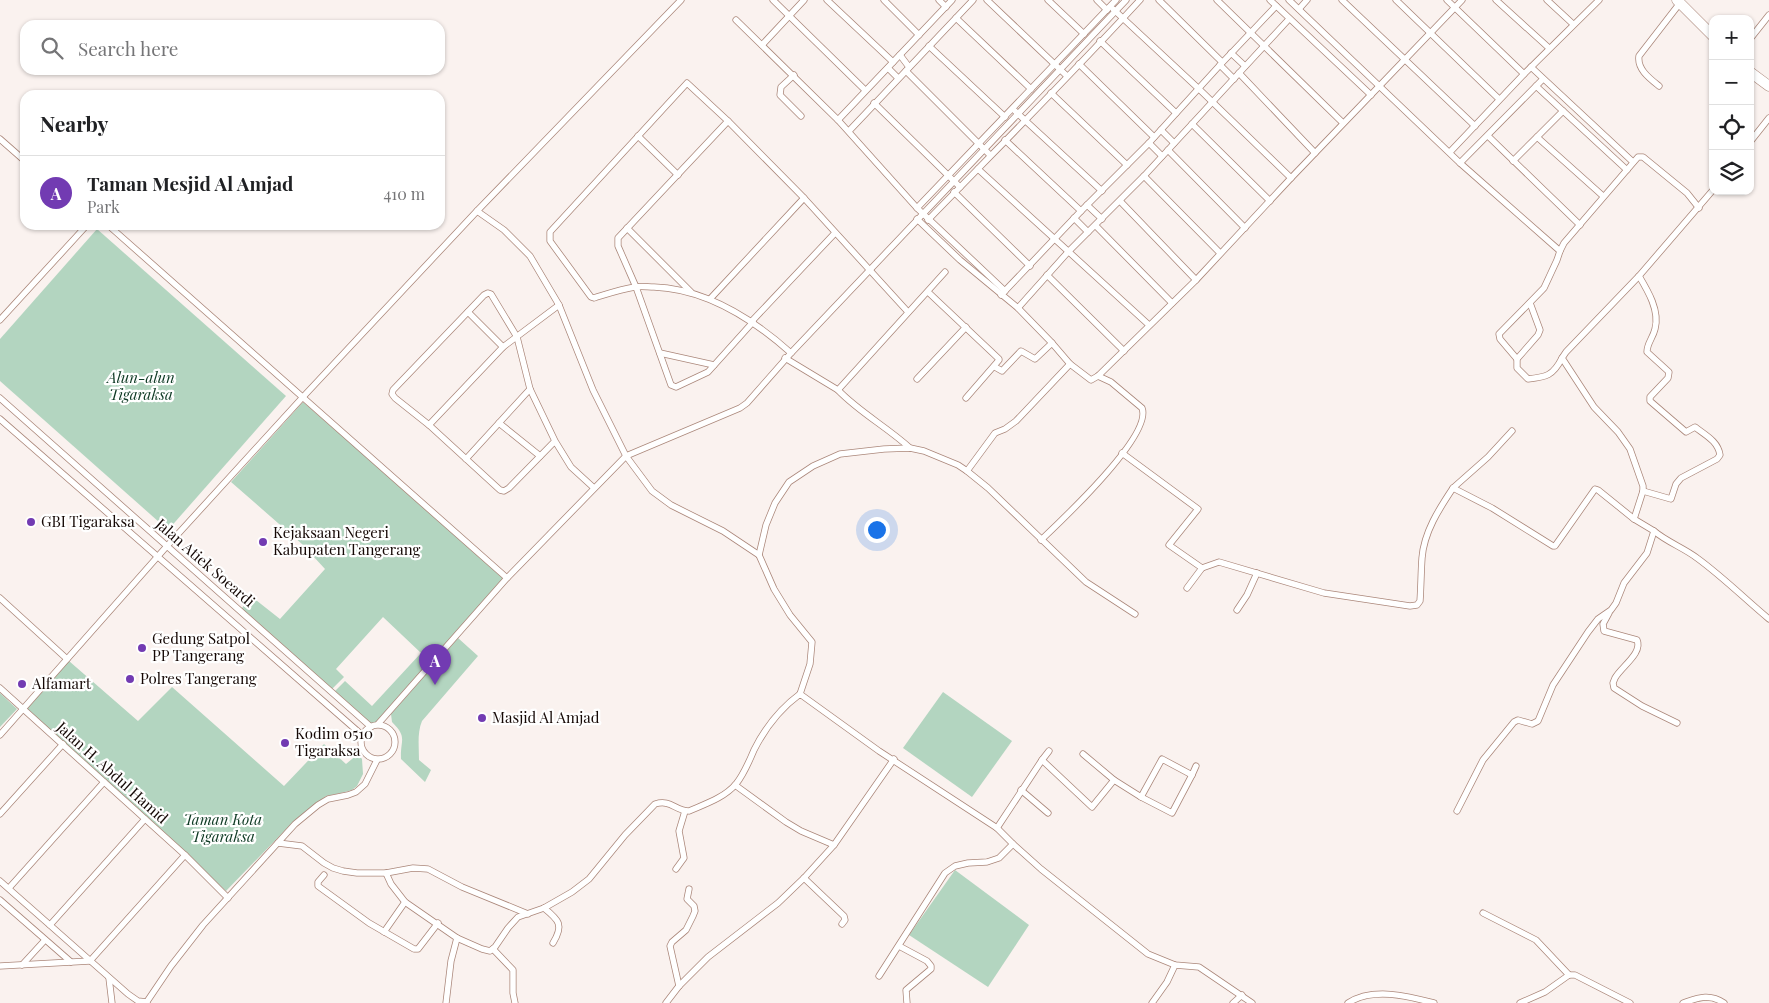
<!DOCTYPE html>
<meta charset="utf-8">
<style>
body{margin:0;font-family:"Playfair Display",serif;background:#f6f6f6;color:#202124}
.controls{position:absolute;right:15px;top:15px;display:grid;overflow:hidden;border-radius:10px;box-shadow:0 1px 4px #0004}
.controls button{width:45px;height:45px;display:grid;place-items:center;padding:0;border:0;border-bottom:1px solid #e0e0e0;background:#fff;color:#202124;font:25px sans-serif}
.you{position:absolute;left:876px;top:529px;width:18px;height:18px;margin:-12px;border:4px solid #fff;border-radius:50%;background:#1a73e8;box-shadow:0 0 0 8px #1a73e833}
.badge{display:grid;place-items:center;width:32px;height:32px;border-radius:50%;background:#723bb2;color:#fff;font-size:16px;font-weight:700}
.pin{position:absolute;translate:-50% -41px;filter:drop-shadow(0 1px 2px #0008)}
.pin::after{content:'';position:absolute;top:26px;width:18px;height:15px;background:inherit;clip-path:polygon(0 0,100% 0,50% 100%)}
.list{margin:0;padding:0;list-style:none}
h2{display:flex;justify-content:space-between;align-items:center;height:65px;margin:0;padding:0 20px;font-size:21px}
h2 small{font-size:16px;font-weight:400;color:#757577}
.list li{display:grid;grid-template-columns:32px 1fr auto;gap:15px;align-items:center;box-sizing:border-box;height:75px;padding:0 20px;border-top:1px solid #e0e0e0}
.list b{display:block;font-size:19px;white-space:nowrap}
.list p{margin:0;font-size:16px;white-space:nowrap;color:#757577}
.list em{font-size:16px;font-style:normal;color:#757577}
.icon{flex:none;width:28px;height:28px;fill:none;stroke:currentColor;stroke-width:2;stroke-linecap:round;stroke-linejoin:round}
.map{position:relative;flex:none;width:1769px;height:1003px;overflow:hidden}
.search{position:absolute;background:#fff;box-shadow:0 1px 4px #0004;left:20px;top:20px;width:425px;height:55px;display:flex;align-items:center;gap:12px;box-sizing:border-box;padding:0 18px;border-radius:15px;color:#757577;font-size:19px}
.panel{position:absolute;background:#fff;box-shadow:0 1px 4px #0004;left:20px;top:90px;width:425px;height:140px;border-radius:15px}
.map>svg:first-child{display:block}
.green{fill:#b3d5c0}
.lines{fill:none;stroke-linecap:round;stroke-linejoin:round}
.street-casing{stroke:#ab877a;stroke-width:7}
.primary-casing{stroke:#ab877a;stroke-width:11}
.street{stroke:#fff;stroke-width:5.5}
.primary{stroke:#fff;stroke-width:10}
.poi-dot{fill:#723bb2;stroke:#fff;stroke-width:2}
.labels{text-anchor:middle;stroke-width:4.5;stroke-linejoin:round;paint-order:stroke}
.park-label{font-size:15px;font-style:italic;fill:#0d3923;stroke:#fff}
.poi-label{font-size:15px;fill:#150805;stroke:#fff;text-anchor:start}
.street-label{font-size:15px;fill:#150805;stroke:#fff}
</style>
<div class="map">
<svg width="1769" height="1003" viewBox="0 0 1769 1003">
<rect width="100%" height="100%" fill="#faf2ef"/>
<g class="green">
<polygon points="97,229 286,396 168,530 0,381 0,339"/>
<polygon points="303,402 506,578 378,723 370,725 333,693 345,681 372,706 421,653 383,617 336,669 344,677 331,690 241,609 252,597 280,619 325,569 302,544 231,482"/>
<path d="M458 638 478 656 422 721C417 733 419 747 419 760L431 770 425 782 401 759C400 739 408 738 392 722L391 714Z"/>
<polygon points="69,661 138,721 172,687 284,786 324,744 346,764 358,754 362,759 363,774 357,786 352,790 341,793 326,796 293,822 226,891 25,710"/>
<polygon points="943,692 1012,741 972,797 903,748"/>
<polygon points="0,693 17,709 0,727"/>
<polygon points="955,870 1029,925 988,987 909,935"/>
</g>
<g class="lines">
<g class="street-casing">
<g id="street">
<polyline points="773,0 865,90"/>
<polyline points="827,0 893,62"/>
<polyline points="884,0 919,35"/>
<polyline points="939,0 946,7"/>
<polyline points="987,0 1067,76"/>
<polyline points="1048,0 1084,34"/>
<polyline points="1097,0 1107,10"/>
<polyline points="1159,0 1222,62"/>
<polyline points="1217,0 1343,123"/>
<polyline points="1270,0 1371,95"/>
<polyline points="1289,0 1460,163 1560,251 1564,243 1638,157 1643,157 1687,193 1699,208"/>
<polyline points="1342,0 1475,126"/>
<polyline points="1396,0 1499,99"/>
<polyline points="1447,0 1524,74"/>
<polyline points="1496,0 1549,48"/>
<polyline points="1547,0 1573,24"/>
<polyline points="1113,9 1199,89 1291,178"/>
<polyline points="1299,9 1307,0"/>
<polyline points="956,18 1031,89"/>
<polyline points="736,20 838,120 917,208 1005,291"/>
<polyline points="1750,39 1769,15"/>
<polyline points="1100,41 1176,113"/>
<polyline points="762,45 804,0"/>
<polyline points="929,46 1005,117"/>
<polyline points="1231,53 1245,66"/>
<polyline points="900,55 909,67"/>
<polyline points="1079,64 1154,137"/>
<polyline points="1220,65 1234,79"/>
<polyline points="1531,67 1633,162"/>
<polyline points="888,68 898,78"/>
<polyline points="906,71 990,155"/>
<polyline points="1239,73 1315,153"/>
<polyline points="794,75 781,87 780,95 801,116"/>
<polyline points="1536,86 1627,170"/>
<path d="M1659 86C1649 78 1637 69 1639 56L1680 3"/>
<polyline points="1051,93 1127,165"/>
<polyline points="874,103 960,187"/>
<polyline points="1015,111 1102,191"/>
<polyline points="838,120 952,0"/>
<polyline points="728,121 618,238 618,246 636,287 671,385 676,387 708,372 753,322"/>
<polyline points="1192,124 1270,201"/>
<polyline points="1161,130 1174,143"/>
<polyline points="849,131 973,0"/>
<polyline points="638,136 678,175"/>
<polyline points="1488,136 1580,225"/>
<polyline points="1537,137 1603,196"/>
<polyline points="0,139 25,161"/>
<polyline points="1005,140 1081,211"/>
<polyline points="1750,142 1769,118"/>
<polyline points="1149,143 1162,156"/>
<polyline points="1168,150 1245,228"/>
<polyline points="1450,152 1524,74 1599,0"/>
<polyline points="1513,161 1563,111"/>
<polyline points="1460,163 1543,79"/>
<polyline points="978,169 1149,325"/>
<polyline points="1144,176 1220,253"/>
<polyline points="954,192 1030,266"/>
<polyline points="1120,201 1196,280"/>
<polyline points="1087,205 1102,219"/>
<polyline points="917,208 1116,0"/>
<polyline points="477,211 504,230 530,256 559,305 593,390 626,456 652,491 671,505 723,531 759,555 774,589 790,615 812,642 810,664 800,694"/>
<polyline points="1074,218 1088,232"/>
<polyline points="917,219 960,260 1018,308 1052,343 1070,364 1091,380 1098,376 1196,280 1291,178 1462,0"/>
<path d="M928 220C999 147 1071 75 1140 0"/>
<polyline points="108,225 507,578"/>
<polyline points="1096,226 1172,303"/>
<polyline points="627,228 691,292"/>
<polyline points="1047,275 1124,351"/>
<path d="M1639 276C1648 291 1660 311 1655 329 1653 338 1647 343 1647 352L1669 372 1668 378 1650 397V401L1686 432 1695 427C1705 435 1718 441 1720 455L1717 459 1681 478 1676 484 1671 499 1643 491"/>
<polyline points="928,292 999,359 999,360 966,398"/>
<polyline points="1001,295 1081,211 1149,143 1220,65 1276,6"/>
<polyline points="710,299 804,198"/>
<path d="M1530 303 1540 330 1538 335 1517 359V368L1528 379C1546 377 1553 376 1562 358"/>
<polyline points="1018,308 1068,252 1144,176 1289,19"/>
<polyline points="468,312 503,347"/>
<polyline points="0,320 87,225"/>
<polyline points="752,321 835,233"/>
<polyline points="660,353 714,365"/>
<path d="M791 353C753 319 707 289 654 287 648 287 641 286 635 287 621 289 607 294 594 298L591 297 550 241V232L687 83 728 121 804 198 908 312"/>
<polyline points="785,358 838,390 945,272"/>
<polyline points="1517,359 1500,339 1499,334 1544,288 1557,260 1560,251"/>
<polyline points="995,367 1002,371 1021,351 1035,359 1052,343"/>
<polyline points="917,379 966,327"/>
<path d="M838 390C859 412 887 427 910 448"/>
<polyline points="0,398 371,727"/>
<polyline points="0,419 362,735"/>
<polyline points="499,423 540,456"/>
<polyline points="429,425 503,347 559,305"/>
<polyline points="1512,431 1488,457 1453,488 1492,508 1553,546 1555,546 1595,489 1598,490 1634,519"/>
<polyline points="555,441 509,488 504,491 500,490 429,425 395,398 392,394 393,390 484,295 488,293 491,294 517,337 530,389 555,441 571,467 594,488"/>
<polyline points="1122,453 1198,509 1169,545 1202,568"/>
<polyline points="466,459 530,389"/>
<polyline points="967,471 995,433 1005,429 1016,421 1070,364"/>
<path d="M1654 531C1667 542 1684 548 1697 558 1723 577 1745 599 1769 619"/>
<path d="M1041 540C1061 521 1153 435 1142 408L1111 382 1098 376"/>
<polyline points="759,555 766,525 775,503 789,482 813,466 840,454 884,449 910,448 924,451 958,465 967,471 988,488 1086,582 1135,614"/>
<path d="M1187 588 1202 568 1219 562 1324 593 1410 606 1417 605 1420 601C1421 587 1421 572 1422 558 1424 532 1439 509 1453 488"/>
<polyline points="0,598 67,659"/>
<polyline points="1237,610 1247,595 1257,573"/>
<path d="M1609 613 1603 624 1604 631 1637 640C1643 653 1621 667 1615 678L1613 683 1614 688 1642 706 1677 723"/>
<polyline points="0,688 185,855 228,898"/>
<polyline points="378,724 507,578 626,456 740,408 747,403 791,353 1126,0"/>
<circle cx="378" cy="742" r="17"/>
<polyline points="0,735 167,546 302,398 477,211 681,0"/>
<polyline points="1083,754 1114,780"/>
<polyline points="1042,760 1049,751"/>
<polyline points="735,785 786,822 801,831 834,845"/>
<polyline points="1021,790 1048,813"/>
<polyline points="1141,797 1162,759 1192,775 1196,766"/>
<polyline points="1457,811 1483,760 1514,722 1518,720 1532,724 1538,721 1553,685 1588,632 1598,619 1611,610 1616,603 1624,583 1647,553 1654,531 1634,519 1643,491 1643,486 1630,449 1618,432 1594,407 1562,358 1566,352 1639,276 1713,190"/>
<polyline points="0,814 63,744"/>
<polyline points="997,828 1042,760 1092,807 1114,780 1141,797 1172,813 1192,775"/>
<polyline points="278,843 302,846 324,863 333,868 343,871 357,873 386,873 413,868 428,869 462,887 528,914"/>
<polyline points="676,869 684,858 679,831 685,811"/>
<path d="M386 873 391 884 405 902 457 938 482 949 490 951 495 947 508 928 518 917 544 908 572 892 589 879 625 835 655 804C671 799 675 811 689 811 705 804 724 798 736 784 744 774 749 762 754 750 765 728 781 708 800 694L879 751 997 828 1013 844 1041 869 1148 954 1175 965 1199 967 1252 1003"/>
<polyline points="324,875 318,882 318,886 369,923 414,949 418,949 438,923"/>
<polyline points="804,878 844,916 845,920 842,924"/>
<polyline points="0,881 128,994 138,1001 147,1002"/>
<polyline points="9,888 104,782"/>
<polyline points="0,900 71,962"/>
<path d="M544 908C559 920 564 925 553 943"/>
<polyline points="1483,913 1536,940 1569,975"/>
<polyline points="50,925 145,819"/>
<polyline points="384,932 405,902"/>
<polyline points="899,946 927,961 931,966 931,969 906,990 907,1003"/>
<polyline points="493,949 513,970 513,993 515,1003"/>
<polyline points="22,965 45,940"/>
<polyline points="0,966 90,961 185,855"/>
<polyline points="879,976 945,873 955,866 968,863 987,862 999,858 1013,844"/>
<polyline points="109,978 112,1003"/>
<polyline points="679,986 670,946 672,942 686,930 693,916 695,911 694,906 687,899 689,889"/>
<polyline points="146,1003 171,966 203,925 295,824 318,805 328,799 348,795 356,792 365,784 377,760"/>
<polyline points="446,1003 451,961 457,938"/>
<polyline points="666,1003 679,986 708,957 778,903 804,878 834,845 894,759"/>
<polyline points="1152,1003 1167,982 1175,965"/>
<polyline points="1233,1003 1242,995"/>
<path d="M1348 1003C1373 987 1408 996 1434 1003"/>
<polyline points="1520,1003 1545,992 1569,975 1575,975 1630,1003"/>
<path d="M1683 1003C1698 998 1709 993 1724 1003"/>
</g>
</g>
<g class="primary-casing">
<g id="primary">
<polyline points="1677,0 1713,36"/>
<polyline points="1750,72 1769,86"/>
</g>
</g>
<use href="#street" class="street"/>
<use href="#primary" class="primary"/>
</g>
<g class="poi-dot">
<circle cx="31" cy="522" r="5"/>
<circle cx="263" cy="542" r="5"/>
<circle cx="142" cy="648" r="5"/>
<circle cx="130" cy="679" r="5"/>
<circle cx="22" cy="684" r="5"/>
<circle cx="482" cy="718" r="5"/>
<circle cx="285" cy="743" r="5"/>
</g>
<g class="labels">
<g class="park-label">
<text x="141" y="383">Alun-alun<tspan x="141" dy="17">Tigaraksa</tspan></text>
<text x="223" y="825">Taman Kota<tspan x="223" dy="17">Tigaraksa</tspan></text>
</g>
<g class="poi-label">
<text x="41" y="527">GBI Tigaraksa</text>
<text x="273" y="538">Kejaksaan Negeri<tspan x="273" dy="17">Kabupaten Tangerang</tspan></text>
<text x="152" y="644">Gedung Satpol<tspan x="152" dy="17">PP Tangerang</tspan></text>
<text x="140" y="684">Polres Tangerang</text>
<text x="32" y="689">Alfamart</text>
<text x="492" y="723">Masjid Al Amjad</text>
<text x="295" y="739">Kodim 0510<tspan x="295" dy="17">Tigaraksa</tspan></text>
</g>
<g class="street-label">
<text transform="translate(205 563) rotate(41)" y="5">Jalan Atiek Soeardi</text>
<text transform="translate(112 773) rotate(42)" y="5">Jalan H. Abdul Hamid</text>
</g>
</g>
</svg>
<div class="controls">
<button>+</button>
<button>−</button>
<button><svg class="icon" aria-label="locate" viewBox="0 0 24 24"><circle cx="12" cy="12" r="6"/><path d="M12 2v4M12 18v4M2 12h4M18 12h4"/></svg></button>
<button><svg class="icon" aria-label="layers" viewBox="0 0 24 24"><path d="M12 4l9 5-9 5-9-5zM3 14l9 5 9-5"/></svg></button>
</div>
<div class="you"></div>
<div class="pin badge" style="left:435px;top:685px">A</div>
<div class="search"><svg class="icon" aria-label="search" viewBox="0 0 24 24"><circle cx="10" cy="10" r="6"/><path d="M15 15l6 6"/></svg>Search here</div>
<section class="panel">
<h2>Nearby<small></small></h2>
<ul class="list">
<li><span class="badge">A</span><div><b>Taman Mesjid Al Amjad</b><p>Park</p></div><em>410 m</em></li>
</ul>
</section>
</div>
